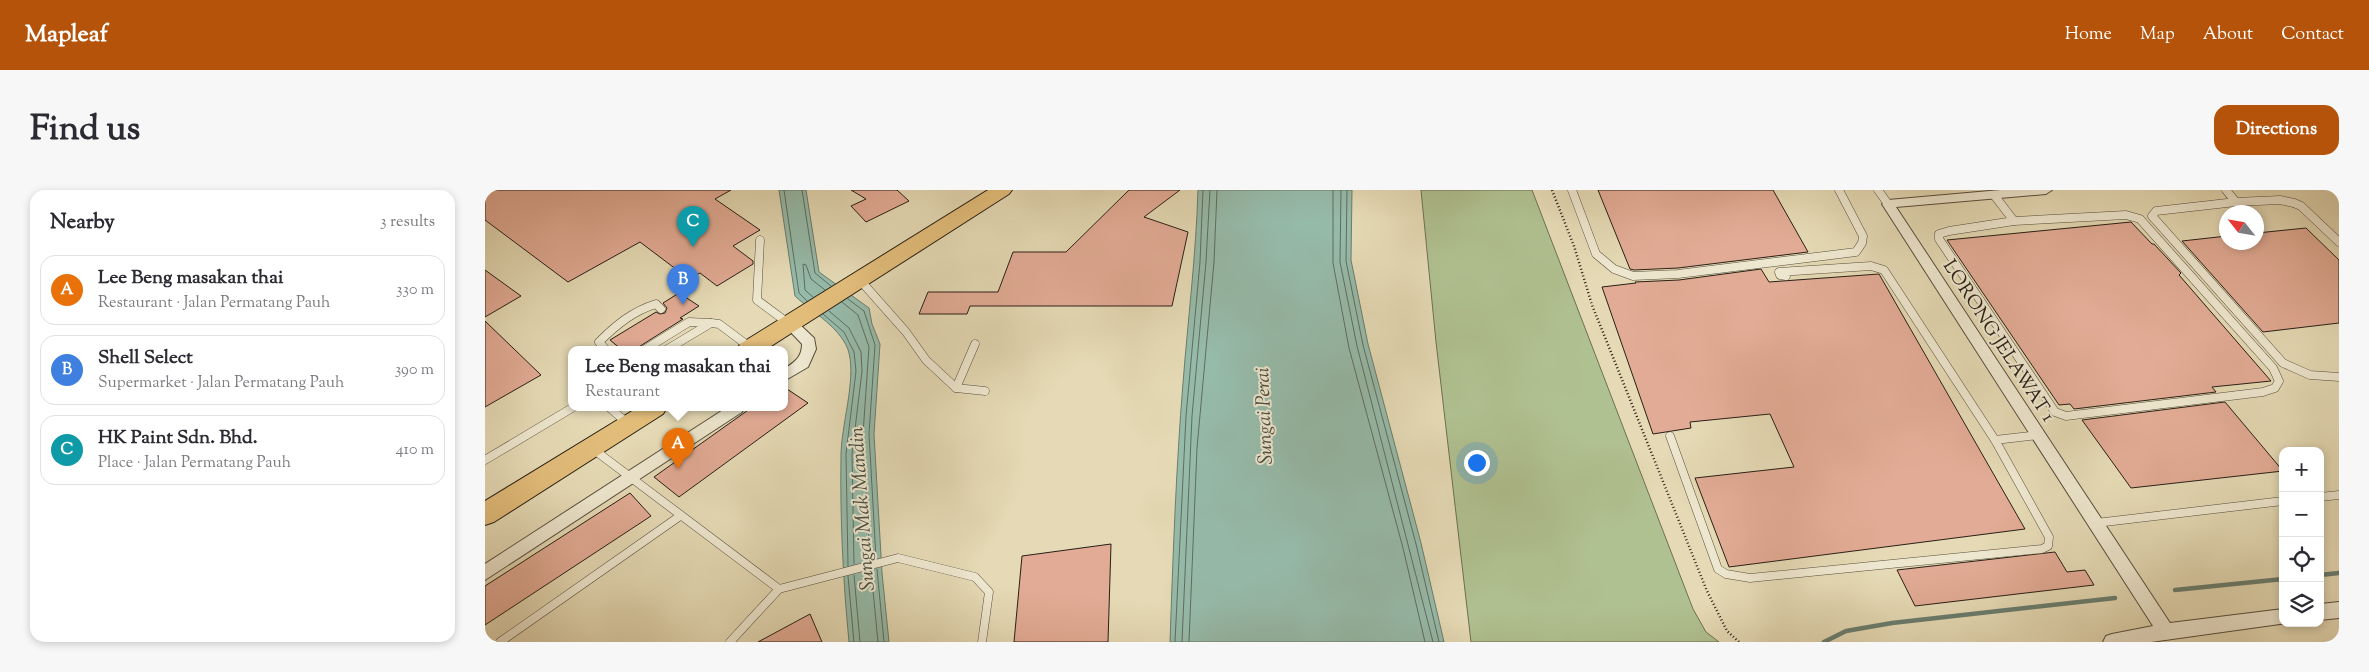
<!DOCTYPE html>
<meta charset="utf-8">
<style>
body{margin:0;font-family:"Sorts Mill Goudy",serif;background:#f7f7f7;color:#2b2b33}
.controls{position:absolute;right:15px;bottom:15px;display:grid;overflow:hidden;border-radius:10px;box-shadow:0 2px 8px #0003}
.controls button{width:45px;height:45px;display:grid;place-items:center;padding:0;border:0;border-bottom:1px solid #e1e1e2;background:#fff;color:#2b2b33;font:25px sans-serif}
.compass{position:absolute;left:1734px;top:15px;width:45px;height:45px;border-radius:50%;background:#fff;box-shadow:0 2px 8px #0003;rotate:301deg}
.you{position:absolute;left:991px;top:272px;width:18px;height:18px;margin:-12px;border:4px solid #fff;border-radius:50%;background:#1a73e8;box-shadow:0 0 0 8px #1a73e833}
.badge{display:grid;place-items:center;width:32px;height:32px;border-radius:50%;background:#b45309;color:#fff;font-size:16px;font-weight:700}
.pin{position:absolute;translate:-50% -41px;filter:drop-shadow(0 1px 2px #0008)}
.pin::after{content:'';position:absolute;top:26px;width:18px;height:15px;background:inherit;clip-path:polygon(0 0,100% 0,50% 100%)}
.popup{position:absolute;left:83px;top:156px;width:220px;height:65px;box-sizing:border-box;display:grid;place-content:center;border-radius:10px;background:#fff;filter:drop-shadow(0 1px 4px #0005);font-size:16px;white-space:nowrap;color:#7c7c81}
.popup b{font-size:19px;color:#2b2b33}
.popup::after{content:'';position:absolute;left:50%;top:100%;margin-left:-10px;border:10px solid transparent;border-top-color:#fff}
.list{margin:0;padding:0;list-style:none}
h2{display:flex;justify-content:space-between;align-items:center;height:65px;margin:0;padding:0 20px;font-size:21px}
h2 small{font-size:16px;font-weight:400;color:#7c7c81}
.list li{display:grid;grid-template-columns:32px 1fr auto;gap:15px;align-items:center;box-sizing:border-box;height:70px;margin:0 10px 10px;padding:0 10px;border:1px solid #e1e1e2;border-radius:15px}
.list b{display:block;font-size:19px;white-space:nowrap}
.list p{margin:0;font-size:16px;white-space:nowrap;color:#7c7c81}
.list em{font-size:16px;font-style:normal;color:#7c7c81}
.icon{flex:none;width:28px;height:28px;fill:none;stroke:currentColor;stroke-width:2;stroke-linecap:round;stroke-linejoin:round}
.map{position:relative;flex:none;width:1854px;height:452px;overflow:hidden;border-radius:15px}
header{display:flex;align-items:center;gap:30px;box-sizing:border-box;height:70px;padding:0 25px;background:#b45309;color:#fff}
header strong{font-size:24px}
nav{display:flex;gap:28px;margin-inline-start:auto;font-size:18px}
.intro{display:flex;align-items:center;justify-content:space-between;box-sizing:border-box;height:120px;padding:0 30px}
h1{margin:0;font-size:35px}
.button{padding:12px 22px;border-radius:15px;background:#b45309;color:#fff;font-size:18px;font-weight:700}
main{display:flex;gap:30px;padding:0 30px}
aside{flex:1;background:#fff;border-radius:15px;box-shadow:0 2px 8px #0003}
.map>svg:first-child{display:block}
.green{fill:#b0c191;stroke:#6c7053}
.water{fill:#96bbaa;stroke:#6a7d6e}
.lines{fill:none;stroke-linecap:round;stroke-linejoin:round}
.shore{stroke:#5f6d60;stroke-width:1}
.stream{stroke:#6a7d6e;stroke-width:4.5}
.building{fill:#e2ab95;stroke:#281f15}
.lane-casing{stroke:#574e3d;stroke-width:9}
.street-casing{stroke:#574e3d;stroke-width:2}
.primary-casing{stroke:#281f15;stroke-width:2}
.path{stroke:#281f15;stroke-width:2.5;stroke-dasharray:1 2.5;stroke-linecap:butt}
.lane{stroke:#eee7cf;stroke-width:8}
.street{fill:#eee7cf;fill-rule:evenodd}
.primary{fill:#e2bd7a;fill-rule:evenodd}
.labels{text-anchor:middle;stroke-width:4;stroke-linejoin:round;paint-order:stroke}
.street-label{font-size:19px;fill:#281f15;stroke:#eee7cf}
.water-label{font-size:20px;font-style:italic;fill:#494e42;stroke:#eee7cf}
</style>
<header>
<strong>Mapleaf</strong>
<nav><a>Home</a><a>Map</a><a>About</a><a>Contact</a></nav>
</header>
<div class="intro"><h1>Find us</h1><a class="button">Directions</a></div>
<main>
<aside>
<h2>Nearby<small>3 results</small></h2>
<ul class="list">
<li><span class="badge" style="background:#e8710a">A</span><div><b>Lee Beng masakan thai</b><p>Restaurant · Jalan Permatang Pauh</p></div><em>330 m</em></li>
<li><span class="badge" style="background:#3f7fe0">B</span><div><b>Shell Select</b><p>Supermarket · Jalan Permatang Pauh</p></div><em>390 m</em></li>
<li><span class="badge" style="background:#0f9aa8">C</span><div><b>HK Paint Sdn. Bhd.</b><p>Place · Jalan Permatang Pauh</p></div><em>410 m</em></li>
</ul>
</aside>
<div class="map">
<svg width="1854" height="452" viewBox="0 0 1854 452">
<rect width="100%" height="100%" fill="#e5dab5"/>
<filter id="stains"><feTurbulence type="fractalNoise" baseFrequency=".004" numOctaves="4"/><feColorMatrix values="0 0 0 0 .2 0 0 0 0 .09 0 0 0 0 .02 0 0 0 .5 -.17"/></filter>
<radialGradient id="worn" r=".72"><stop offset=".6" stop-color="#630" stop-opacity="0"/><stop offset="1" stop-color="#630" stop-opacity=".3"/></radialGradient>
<polygon class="green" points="936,0 1047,0 1208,419 1221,442 1234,452 986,452 951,152"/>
<g class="water">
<path d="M294 0H321L334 82 384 118 387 134 395 154 389 244 397 383 404 452H364C358 390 355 328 356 266 356 236 371 191 364 163 358 139 327 122 310 106Z"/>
<path d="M713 0H867L866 70 883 154 936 353 959 452H685C688 366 691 279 698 193 703 129 711 65 713 0Z"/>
</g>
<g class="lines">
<g class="shore">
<polyline points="299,0 314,103 322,111"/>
<polyline points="317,0 330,83 346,96"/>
<polyline points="848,0 848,73 864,158 918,358 940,452"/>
<polyline points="856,0 855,72 872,156 948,452"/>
<polyline points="862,0 861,71 878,155 931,354 954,452"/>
<polyline points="328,107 320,100 318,74 321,75 326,89 340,100"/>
<polyline points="363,109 379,121 390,155 384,244 391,368"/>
<polyline points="357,112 373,125 384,157 378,244 385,370"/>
<polyline points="344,121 364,138 376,162 377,181 367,264 369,374"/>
<polyline points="338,124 359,142 369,162 371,181 361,264 363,376"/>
<polyline points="392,379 399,452"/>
<polyline points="386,380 393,452"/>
<polyline points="369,385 375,452"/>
<polyline points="363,386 369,452"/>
<polyline points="690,452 701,226 715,72 718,0"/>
<polyline points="697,452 707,226 721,72 725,0"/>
<polyline points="704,452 712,258 729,72 732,0"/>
</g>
<g class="stream">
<polyline points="1835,385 1854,383"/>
<polyline points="1690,400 1798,389"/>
<polyline points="1339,452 1361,441 1407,433 1630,408"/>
</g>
</g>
<g class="building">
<polygon points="0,0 246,0 230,9 275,40 248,56 268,71 268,74 232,96 215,83 204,89 155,52 83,92 0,30"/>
<polygon points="366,0 412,0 424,11 381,32 366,16 381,9"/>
<polygon points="644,0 695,0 659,27 703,42 687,116 485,116 482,124 434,124 443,102 513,102 528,62 581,62"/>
<polygon points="1113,0 1288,0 1323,62 1193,78 1149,80 1145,79"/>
<polygon points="1646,32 1667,54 1669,54 1696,83 1694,85 1786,191 1727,197 1731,202 1589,219 1585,214 1574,215 1462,50"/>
<polygon points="1821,38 1854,70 1854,133 1778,142 1697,51 1742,46 1742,52 1772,52 1772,43"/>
<polygon points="1276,79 1284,92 1394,84 1540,339 1244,377 1210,288 1309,277 1285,224 1205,232 1206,238 1168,244 1117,97 1151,93 1150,92 1194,90"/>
<polygon points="0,80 36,106 0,127"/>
<polygon points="194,103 214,116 195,128 198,129 149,160 137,160 125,150 171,122 175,124 180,123 182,118 178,113"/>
<polygon points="0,131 56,185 0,217"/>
<polygon points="299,197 323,213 194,307 169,287 266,218 299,218"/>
<polygon points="1740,212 1798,281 1646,298 1597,230"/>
<polygon points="145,303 166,326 0,435 0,396"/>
<polygon points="626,354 623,452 529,452 537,366"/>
<polygon points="1570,362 1582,382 1600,380 1609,395 1430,416 1412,380"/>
<polygon points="325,424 337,452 273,452"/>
</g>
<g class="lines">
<g class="lane-casing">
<g id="lane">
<polyline points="1087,0 1111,64 1129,79 1148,86 1193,84 1371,62 1377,53 1378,46 1354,0"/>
<polyline points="1393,0 1403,14"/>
<polyline points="1741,0 1751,12 1795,10 1809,13 1816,16 1854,52"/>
<polyline points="1509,5 1529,31"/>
<polyline points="1751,12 1671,21 1667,26 1798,173 1825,185 1854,187"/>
<polygon points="1641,25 1655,29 1788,178 1794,191 1790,198 1778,202 1581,226 1570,222 1454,49 1454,44 1464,41 1529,31"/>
<polyline points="275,50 272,110 303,133"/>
<polyline points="1301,86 1295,85 1294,82 1386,76 1399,80 1510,250"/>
<polyline points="375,90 421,142 441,170 471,198 500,201"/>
<path d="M121 160 114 152C131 135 148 121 171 114L176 119"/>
<polyline points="159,160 204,132 226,133"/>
<polyline points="181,160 226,133 234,134 266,158"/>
<polyline points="471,198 490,154"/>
<polyline points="125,218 142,233"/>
<polyline points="1185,246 1233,379 1241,384 1265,388 1557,359 1563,356 1564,347 1510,250 1553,245"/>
<polyline points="108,259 294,399 413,368 490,387 504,402 497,452"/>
<polyline points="0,270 87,218"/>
<polyline points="1835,307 1854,305"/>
<polyline points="1611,333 1798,311"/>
<polyline points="15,452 195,326"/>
<polyline points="245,452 294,399"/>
</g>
</g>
<g class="street-casing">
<g id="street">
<polygon points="1516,0 1567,0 1561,4 1411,17 1685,433 1798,419 1798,433 1802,433 1666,452 1618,452 1621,446 1627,444 1668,436 1397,14 1403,10"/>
<path d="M305 129 310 130 329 148 331 159 323 177 299 191V179C310 172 317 167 317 154L298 134 300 130Z"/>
<polygon points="241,218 259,218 257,222 0,390 0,374"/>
<polygon points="1854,412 1854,428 1835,430 1835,414"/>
</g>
</g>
<g class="primary-casing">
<g id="primary">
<polygon points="503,0 527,0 524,4 280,160 252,160 255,154"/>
<polygon points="152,218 182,218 178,224 9,332 0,335 0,311"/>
</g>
</g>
<polyline class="path" points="1067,0 1089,56 1107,115 1222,401 1242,441 1254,452"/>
<use href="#lane" class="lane"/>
<use href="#street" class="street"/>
<use href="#primary" class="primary"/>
</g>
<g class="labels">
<g class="street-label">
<text transform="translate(1515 150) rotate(57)" y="7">LORONG JELAWAT 1</text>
</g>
<g class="water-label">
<text transform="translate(778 226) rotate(-92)" y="7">Sungai Perai</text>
<text transform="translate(376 319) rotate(-94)" y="7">Sungai Mak Mandin</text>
</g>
</g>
<rect width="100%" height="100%" filter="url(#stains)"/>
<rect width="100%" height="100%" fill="url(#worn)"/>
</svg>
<div class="controls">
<button>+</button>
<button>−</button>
<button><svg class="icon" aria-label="locate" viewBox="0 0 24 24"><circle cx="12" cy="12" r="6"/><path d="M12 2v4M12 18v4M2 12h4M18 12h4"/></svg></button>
<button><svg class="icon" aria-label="layers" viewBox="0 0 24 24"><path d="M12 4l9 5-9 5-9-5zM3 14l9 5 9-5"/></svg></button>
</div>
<svg class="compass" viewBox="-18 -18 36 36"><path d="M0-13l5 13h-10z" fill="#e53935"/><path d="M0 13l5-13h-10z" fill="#7c7c81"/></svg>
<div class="you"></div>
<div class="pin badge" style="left:193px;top:279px;background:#e8710a">A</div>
<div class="popup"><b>Lee Beng masakan thai</b>Restaurant</div>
<div class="pin badge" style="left:198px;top:115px;background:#3f7fe0">B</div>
<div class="pin badge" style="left:208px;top:57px;background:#0f9aa8">C</div>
</div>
</main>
